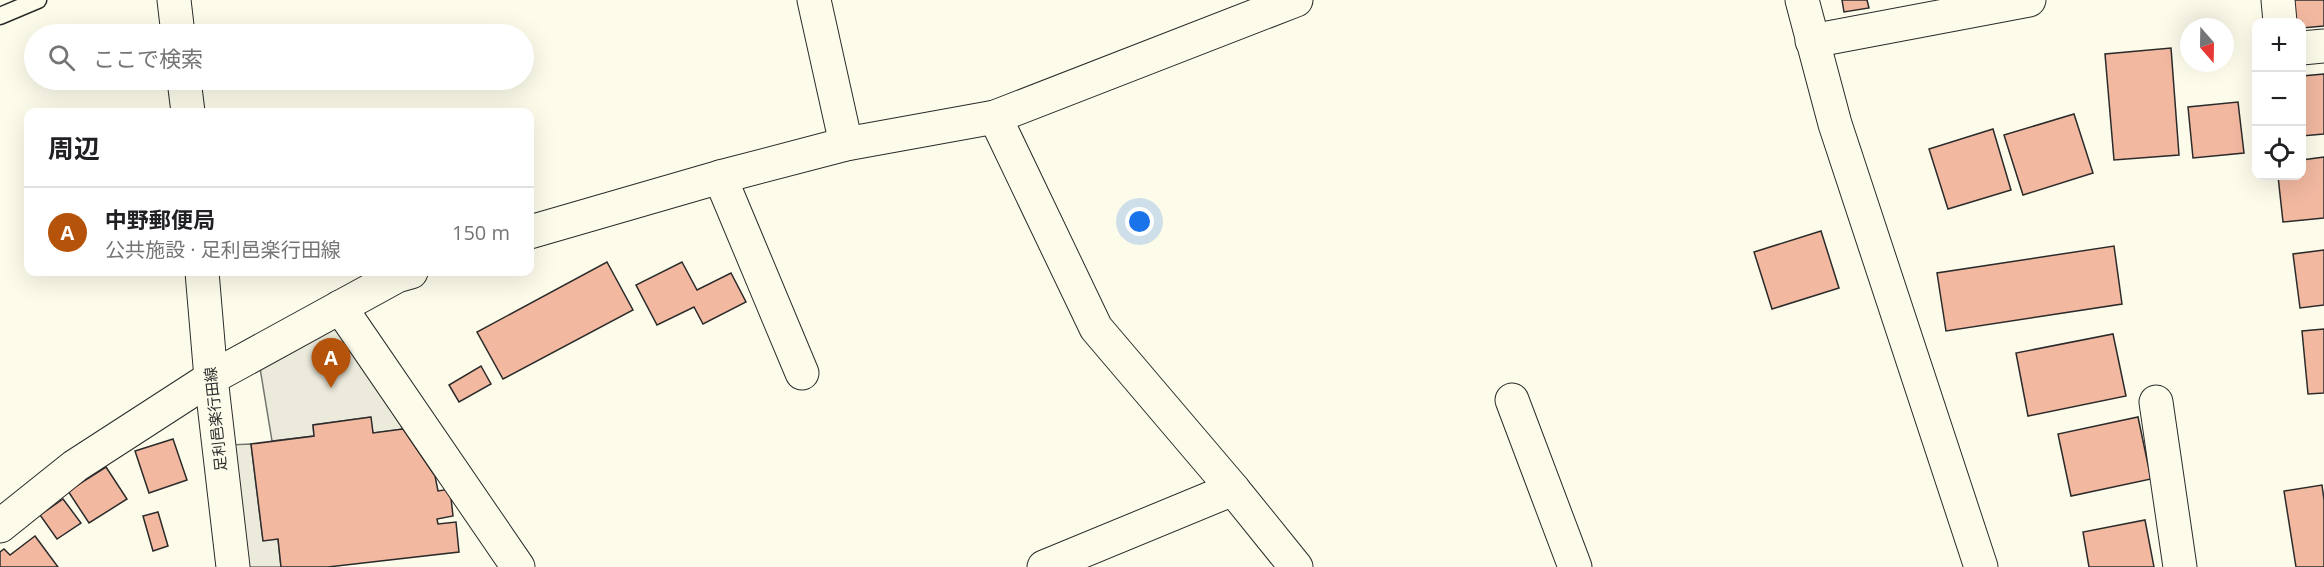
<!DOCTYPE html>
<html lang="ja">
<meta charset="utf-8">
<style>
body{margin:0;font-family:"Open Sans","Noto Sans JP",sans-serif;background:#f6f6f6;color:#202124}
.controls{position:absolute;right:18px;top:18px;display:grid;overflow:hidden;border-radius:12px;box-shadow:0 6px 24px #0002}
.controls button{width:54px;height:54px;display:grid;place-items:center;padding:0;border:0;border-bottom:2px solid #e0e0e0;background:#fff;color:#202124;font:30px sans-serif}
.compass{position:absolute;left:2180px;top:18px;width:54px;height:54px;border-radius:50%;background:#fff;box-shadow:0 6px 24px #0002;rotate:160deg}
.you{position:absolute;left:1140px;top:222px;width:21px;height:21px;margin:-15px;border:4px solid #fff;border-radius:50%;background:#1a73e8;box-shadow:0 0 0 9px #1a73e833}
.badge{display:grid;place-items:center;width:39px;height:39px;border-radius:50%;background:#b45309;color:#fff;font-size:20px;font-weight:700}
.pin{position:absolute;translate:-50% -50px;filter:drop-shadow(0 2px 3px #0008)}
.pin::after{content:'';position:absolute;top:32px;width:21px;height:18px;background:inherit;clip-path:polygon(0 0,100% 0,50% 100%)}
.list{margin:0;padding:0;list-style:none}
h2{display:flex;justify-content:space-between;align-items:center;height:78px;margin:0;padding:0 24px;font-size:26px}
h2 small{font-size:20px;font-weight:400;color:#757577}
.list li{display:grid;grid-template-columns:39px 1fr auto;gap:18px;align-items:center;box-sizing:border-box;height:90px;padding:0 24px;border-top:2px solid #e0e0e0}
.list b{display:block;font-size:22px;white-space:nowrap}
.list p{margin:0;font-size:20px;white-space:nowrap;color:#757577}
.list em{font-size:20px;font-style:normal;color:#757577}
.icon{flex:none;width:33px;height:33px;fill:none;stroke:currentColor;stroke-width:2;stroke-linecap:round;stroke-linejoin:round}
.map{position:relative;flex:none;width:2324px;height:567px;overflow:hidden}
.search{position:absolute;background:#fff;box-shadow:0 6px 24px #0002;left:24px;top:24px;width:510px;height:66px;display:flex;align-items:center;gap:15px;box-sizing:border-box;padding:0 21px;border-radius:33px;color:#757577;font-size:22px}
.panel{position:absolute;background:#fff;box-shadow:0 6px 24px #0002;left:24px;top:108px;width:510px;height:168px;border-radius:12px}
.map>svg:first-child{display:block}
.parking{fill:#eceadb;stroke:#74746e;stroke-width:1.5}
.building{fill:#f2b8a0;stroke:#2b2b2b;stroke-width:1.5}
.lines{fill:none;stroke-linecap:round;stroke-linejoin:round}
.lane-casing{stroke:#2b2b2b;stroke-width:19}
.street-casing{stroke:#2b2b2b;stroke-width:35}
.secondary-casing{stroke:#2b2b2b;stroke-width:35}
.primary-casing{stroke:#2b2b2b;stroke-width:35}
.lane{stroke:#fdfbea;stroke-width:16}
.street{stroke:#fdfbea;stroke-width:33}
.secondary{stroke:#fdfbea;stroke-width:33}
.primary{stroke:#fdfbea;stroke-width:33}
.labels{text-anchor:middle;stroke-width:4.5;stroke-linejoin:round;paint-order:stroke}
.street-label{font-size:15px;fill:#2b2b2b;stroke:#fdfbea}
</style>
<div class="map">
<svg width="2324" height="567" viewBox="0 0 2324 567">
<rect width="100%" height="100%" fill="#fdfbea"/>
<g class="parking">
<polygon points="337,325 403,429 373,433 370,417 313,425 314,436 272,441 260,368"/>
<polygon points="251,444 263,540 278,539 281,567 245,567 229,445"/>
</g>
<g class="building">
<polygon points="1842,0 1867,0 1869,8 1844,12"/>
<polygon points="2293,0 2324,0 2324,26 2302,28 2302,22 2295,22"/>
<polygon points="2171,48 2179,155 2114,160 2105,54"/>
<polygon points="2324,74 2324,134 2302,136 2302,76"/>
<polygon points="2238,102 2244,153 2193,158 2188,107"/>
<polygon points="2074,114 2093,173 2023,195 2004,135"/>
<polygon points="1993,129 2011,190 1948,209 1929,149"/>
<polygon points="2324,157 2324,218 2283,222 2278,176 2302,176 2302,160"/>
<polygon points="1821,231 1839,288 1772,309 1754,252"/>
<polygon points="2114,246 2122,304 1946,331 1937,273"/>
<polygon points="2324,250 2324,305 2300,308 2293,254"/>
<polygon points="607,262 633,310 503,379 477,332"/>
<polygon points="682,262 697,290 731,273 746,302 703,324 694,307 657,325 636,285"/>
<polygon points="2324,329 2324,393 2308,394 2302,331"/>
<polygon points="2113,334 2126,396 2028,416 2016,353"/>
<polygon points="481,366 491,384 459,402 449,385"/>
<polygon points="371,417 373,433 403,429 435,476 438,491 450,489 453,516 437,519 438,524 456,522 459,552 328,567 281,567 278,539 263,541 251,444 314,436 313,425"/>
<polygon points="2138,417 2151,479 2071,496 2058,434"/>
<polygon points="173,439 187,480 149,493 135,451"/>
<polygon points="106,467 127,499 89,523 68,491"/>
<polygon points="2322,485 2324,500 2324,567 2296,567 2284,491"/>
<polygon points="63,499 81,523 57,539 40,515"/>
<polygon points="158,512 168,546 153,551 143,516"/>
<polygon points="2145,520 2154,567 2089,567 2083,532"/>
<polygon points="35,536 58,567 0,567 0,552 4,549 10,555"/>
</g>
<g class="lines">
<g class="lane-casing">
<polyline id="lane" points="0,16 38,0"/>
</g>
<g class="street-casing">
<g id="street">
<polyline points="814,0 846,144"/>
<polyline points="2278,0 2280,22"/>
<polyline points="1812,41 2029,0"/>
<polyline points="2302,48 2324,46"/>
<polyline points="995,117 1096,328 1233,489 1296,567"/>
<polyline points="720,177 802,373"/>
<polyline points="530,232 720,177 846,144 995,117 1296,0"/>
<polyline points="340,307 518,567"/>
<polyline points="1512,400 1575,567"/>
<polyline points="2156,402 2180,567"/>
<polyline points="0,526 75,466 211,378 397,276 411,272"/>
<polyline points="1044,567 1233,489"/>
</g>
</g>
<g class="secondary-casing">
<polyline id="secondary" points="1802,0 1835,124 1981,567"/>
</g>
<g class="primary-casing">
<g id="primary">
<polyline points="174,0 178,34"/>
<polyline points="184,80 188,112"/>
<polyline points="202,272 211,378 233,567"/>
</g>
</g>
<use href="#lane" class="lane"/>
<use href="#street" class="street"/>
<use href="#secondary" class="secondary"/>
<use href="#primary" class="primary"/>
</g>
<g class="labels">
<g class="street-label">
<text transform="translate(216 419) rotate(-96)" y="5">足利邑楽行田線</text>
</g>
</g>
</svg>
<div class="controls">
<button>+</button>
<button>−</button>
<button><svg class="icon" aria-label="locate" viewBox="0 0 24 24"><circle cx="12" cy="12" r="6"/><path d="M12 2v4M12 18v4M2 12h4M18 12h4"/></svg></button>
</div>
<svg class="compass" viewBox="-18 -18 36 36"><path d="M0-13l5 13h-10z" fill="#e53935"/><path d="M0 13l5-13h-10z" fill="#757577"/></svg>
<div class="you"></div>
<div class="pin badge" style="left:331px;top:388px">A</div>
<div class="search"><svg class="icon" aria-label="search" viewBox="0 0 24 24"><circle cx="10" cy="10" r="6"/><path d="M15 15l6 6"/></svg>ここで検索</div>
<section class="panel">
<h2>周辺<small></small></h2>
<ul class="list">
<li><span class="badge">A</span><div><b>中野郵便局</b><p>公共施設 · 足利邑楽行田線</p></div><em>150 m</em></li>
</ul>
</section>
</div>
